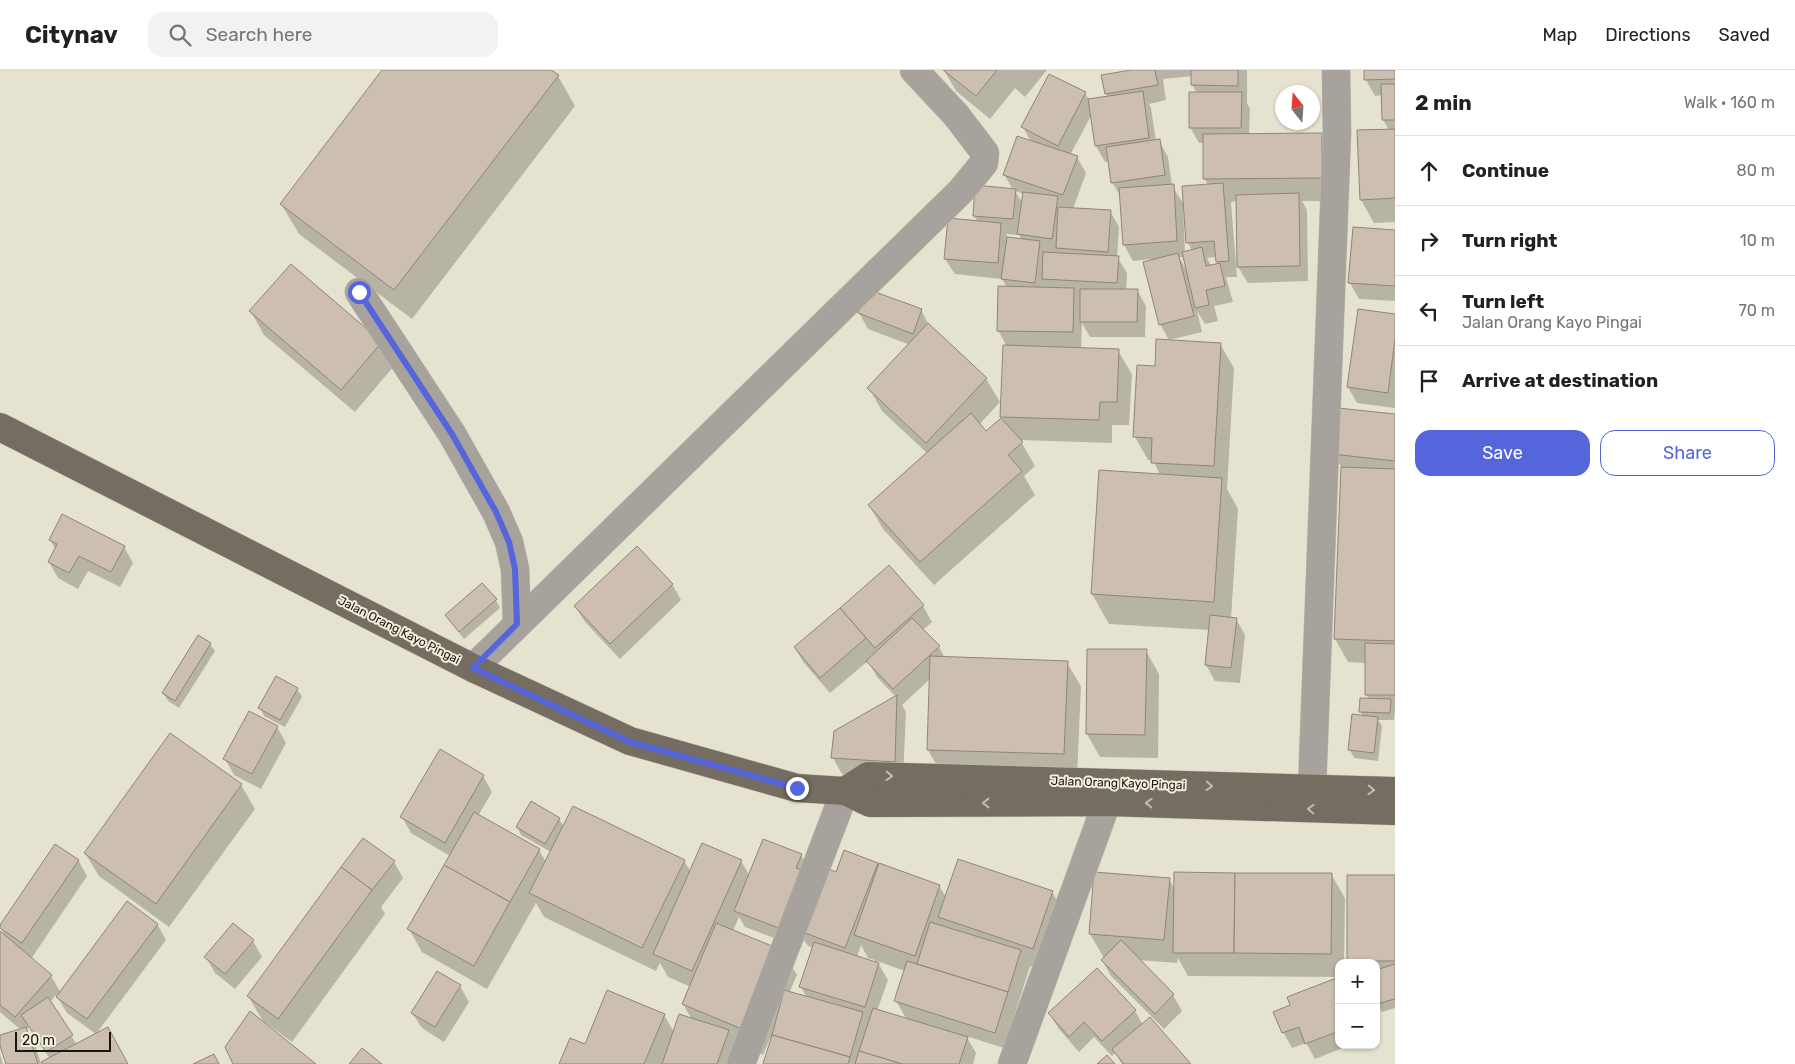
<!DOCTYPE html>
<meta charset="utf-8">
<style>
body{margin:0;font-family:Rubik,sans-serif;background:#f2f2f2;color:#202124}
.controls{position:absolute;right:15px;bottom:15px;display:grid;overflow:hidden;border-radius:10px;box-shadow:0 1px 4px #0004}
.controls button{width:45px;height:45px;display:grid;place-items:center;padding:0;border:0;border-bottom:1px solid #e0e0e0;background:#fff;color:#202124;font:25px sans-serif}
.compass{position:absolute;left:1275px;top:15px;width:45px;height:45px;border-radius:50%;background:#fff;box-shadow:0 1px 4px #0004;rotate:343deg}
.scale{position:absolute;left:15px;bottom:12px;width:96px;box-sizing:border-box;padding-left:5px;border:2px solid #17160f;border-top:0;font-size:14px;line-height:18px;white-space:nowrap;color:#17160f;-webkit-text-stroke:4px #f3efdd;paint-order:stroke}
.stop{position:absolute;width:15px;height:15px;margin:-11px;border:4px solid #5565db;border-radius:50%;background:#fff}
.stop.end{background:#5565db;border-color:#fff;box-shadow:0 1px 5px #0008}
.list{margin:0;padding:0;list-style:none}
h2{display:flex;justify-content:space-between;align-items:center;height:65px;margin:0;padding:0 20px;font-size:21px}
h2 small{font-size:16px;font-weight:400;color:#757577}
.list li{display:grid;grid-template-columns:32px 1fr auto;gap:15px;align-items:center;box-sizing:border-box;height:70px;padding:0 20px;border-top:1px solid #e0e0e0}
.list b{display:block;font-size:19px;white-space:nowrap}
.list p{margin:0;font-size:16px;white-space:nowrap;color:#757577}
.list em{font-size:16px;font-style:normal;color:#757577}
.actions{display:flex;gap:10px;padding:15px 20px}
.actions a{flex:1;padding:11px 0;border:1px solid #5565db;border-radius:15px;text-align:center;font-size:18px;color:#5565db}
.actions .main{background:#5565db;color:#fff}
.icon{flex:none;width:28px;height:28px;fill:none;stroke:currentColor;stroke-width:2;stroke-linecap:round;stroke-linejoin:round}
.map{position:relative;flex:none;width:1395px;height:994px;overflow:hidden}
header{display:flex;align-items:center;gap:30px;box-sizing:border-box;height:70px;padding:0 25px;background:#fff;border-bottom:1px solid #e0e0e0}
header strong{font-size:24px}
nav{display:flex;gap:28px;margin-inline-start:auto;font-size:18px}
.search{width:350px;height:45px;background:#f2f2f2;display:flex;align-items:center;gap:12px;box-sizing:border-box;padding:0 18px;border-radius:15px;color:#757577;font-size:19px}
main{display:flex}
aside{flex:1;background:#fff}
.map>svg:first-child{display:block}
.shadow{fill:#0003;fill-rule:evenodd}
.building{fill:#ccbfb2;stroke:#918477}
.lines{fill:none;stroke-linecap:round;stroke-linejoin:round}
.minor-casing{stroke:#c0bdad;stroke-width:29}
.major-casing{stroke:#c0bdad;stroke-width:29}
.minor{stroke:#a7a29c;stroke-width:28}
.major{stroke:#766d62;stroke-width:28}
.oneway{stroke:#c1bbac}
.route{stroke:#5565db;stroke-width:6}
.labels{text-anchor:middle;stroke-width:4;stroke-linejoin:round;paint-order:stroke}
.street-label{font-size:12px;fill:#17160f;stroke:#f3efdd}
</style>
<header>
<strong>Citynav</strong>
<div class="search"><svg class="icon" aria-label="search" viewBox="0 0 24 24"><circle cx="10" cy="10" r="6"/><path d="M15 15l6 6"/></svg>Search here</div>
<nav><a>Map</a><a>Directions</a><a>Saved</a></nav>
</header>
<main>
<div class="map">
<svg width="1395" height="994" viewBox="0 0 1395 994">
<rect width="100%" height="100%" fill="#e5e2d0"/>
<g class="shadow">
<polygon points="384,0 549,0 558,6 575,36 412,249 299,164 281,134"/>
<polygon points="944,0 1047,0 1025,27 1015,18 990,49 956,21"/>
<path d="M1132 0H1191V3L1193 2V0H1247V33L1250 39 1249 65H1321L1335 88V131H1302L1307 140 1308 211 1248 213 1238 197 1237 131 1231 132 1237 207H1226L1233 232 1214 236 1218 251 1205 254 1197 241 1202 262 1169 270 1160 254 1152 189 1133 191 1124 175 1121 127 1112 112 1110 91 1105 92 1096 76 1092 44 1070 85 1077 87 1086 103 1073 139 1110 141 1119 157 1117 187 1127 203 1126 220H1137L1146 236 1145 267H1090L1082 253 1081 279 1118 281 1132 304 1129 355H1112V373L1020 370 1035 396 1024 406 1035 425 934 515 883 459 869 435 928 384 882 341 869 318 910 275 868 259 859 243 921 240 930 257 986 309 1000 332 979 355 986 363 1003 348 1007 277 998 260 1007 218 1002 209 955 204 945 189 978 152 974 146 1013 120 1004 104 1031 72 1023 57 1085 23 1089 30 1108 27 1106 24ZM1192 6V15L1197 23 1190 57 1199 73H1204V108L1208 115 1188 173 1192 181 1185 183 1183 133 1172 116 1168 87 1159 71H1156L1151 38 1149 34 1166 30 1163 9ZM1015 121 1024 124 1023 134ZM1006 164 1019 165 1022 170 1009 169ZM1179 187H1185L1187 201ZM1216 187 1219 195 1211 196 1207 188Z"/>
<polygon points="1365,0 1395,0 1395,152 1374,153 1361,130 1389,60 1383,50 1383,25 1375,26 1366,10"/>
<polygon points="1395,161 1395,231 1359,229 1350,213"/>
<polygon points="251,242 381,273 394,296 355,342 264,265"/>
<polygon points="1395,246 1395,338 1357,333 1348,317"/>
<polygon points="1220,274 1234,298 1227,419 1238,439 1231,549 1236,549 1245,565 1240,613 1215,611 1206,595 1210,560 1109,554 1092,524 1160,405 1153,390 1148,390 1135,367 1156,297"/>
<polygon points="1395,345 1395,640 1394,650 1378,650 1382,656 1378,691 1354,688 1350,680 1364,647 1360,641 1369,629 1366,624 1366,593 1348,592 1335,569 1342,398 1333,384"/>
<polygon points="50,470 124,477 133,493 120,517 88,501 78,519 58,508 49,492 56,480"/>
<polygon points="889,497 923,536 932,552 923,560 939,577 945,588 1067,593 1081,616 1077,707 941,703 928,680 930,609 902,635 906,642 903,708 842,704 833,688 835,662 896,627 877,607 868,591 830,623 804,593 795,578"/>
<polygon points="672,514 681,530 620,589 585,552 575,536"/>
<polygon points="496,530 500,538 464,569 446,545"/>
<polygon points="210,574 215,581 179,638 168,631 163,623"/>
<polygon points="1088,580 1146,581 1159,604 1158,688 1100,687 1087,664"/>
<polygon points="276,608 297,619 302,627 285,657 264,646 260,638"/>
<polygon points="277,657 286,673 261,719 234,705 225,689"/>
<polygon points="170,665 241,715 255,739 169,857 99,806 85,783"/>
<path d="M483 706 492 722 478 746 539 780 546 792 551 782 521 765 517 757 559 749 564 757 684 791 691 802 741 791 750 806 801 785 810 801 837 803 877 794 879 797 939 816 946 827 1052 822 1065 845 1046 902 1030 896 1004 978 966 966 976 983 973 994H764L772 968H770L763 985 735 974 738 994H560L664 945 674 962 692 950 683 934 691 917 668 907 660 893 656 901 544 847 536 833 487 919 422 882 409 859 450 786 411 763 402 747ZM739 847 745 857 801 878 804 870 808 876 813 878 801 917 807 928 789 923 797 905 783 882 733 861ZM861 875 868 888 875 890 874 892 857 887ZM877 891 905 901 896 931 907 950 877 941 888 910Z"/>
<polygon points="78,790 87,806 31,889 51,906 61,923 157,854 166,870 96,964 67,943 56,925 50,932 77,975 127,994 43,994 50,989 29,957 27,960 35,974 41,994 7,994 0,972 0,967 21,960 0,942 0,863 5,866 0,857"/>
<polygon points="394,792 403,808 381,837 385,844 292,972 263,951 248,926"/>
<polygon points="1331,804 1345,828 1344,893 1339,893 1339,907 1188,906 1178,888 1177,893 1138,890 1173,925 1182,941 1164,959 1111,906 1102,890 1104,888 1090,864 1169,809 1175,820"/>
<polygon points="1348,806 1395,806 1395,938 1382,942 1376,930 1376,893 1349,893 1348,891"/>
<polygon points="253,871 262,887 235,919 215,903 206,887"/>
<polygon points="1339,908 1339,975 1350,975 1315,989 1306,973 1292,978 1283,962 1291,936"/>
<polygon points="460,916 469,932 444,972 422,958 412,943"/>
<polygon points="1135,941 1143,955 1190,994 1122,994 1115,983 1112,986 1094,967 1079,982 1059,959 1049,943"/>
<polygon points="0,984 3,994 0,994"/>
</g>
<g class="building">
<polygon points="382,0 551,0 559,5 394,220 280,134"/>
<polygon points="943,0 997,0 976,26"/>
<polygon points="1131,0 1155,0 1158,15 1105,24 1101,5"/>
<polygon points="1191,0 1238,0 1238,16 1191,15"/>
<polygon points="1364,0 1395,0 1395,9 1364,10"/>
<polygon points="1049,4 1086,22 1058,76 1021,57"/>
<polygon points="1381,14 1395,14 1395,50 1382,50"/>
<polygon points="1143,21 1149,68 1095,76 1088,29"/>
<polygon points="1189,22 1242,22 1241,58 1189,58"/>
<polygon points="1395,59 1395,128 1360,130 1357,60"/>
<polygon points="1322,63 1322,108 1203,109 1203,64"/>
<polygon points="1017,66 1078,86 1063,125 1003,105"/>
<polygon points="1160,69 1165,105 1111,113 1106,77"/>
<polygon points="1223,113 1229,191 1216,192 1214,171 1186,173 1182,116"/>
<polygon points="1174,114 1177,171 1123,175 1119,118"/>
<polygon points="975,115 1016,119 1013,149 973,146"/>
<polygon points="1023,122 1058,126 1052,169 1017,164"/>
<polygon points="1299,123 1300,196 1237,197 1236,125"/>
<polygon points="1058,137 1111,140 1108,182 1056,178"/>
<polygon points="948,148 1001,153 998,193 944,189"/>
<polygon points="1353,157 1395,160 1395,216 1348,213"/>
<polygon points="1007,167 1040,171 1035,213 1001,209"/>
<polygon points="1202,177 1206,196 1220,193 1225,216 1206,220 1209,235 1195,238 1182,182"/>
<polygon points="1043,182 1119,186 1117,213 1042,209"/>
<polygon points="1178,183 1194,246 1159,255 1143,192"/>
<polygon points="291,194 382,272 341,320 249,241"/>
<polygon points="998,216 1074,218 1073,262 997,261"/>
<polygon points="867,219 922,239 913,264 858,243"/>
<polygon points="1080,219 1138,219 1137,252 1080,252"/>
<polygon points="1358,239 1395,244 1395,269 1388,323 1347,317"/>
<polygon points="928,253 987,308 926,373 867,318"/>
<polygon points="1156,269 1221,273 1214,396 1151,393 1152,368 1133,367 1137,295 1155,296"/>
<polygon points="1003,275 1119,279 1117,332 1100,332 1099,350 1000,347"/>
<polygon points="1338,338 1395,344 1395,391 1332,384"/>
<polygon points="971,343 986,361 1001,348 1023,372 1008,385 1022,401 920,492 868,435"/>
<polygon points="1341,397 1395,399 1395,571 1334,569"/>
<polygon points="1099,400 1222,408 1214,532 1091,524"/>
<polygon points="62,444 125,476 111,502 79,486 69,503 48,492 57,474 49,470"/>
<polygon points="637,476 673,514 610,574 574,536"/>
<polygon points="889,495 924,535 875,578 840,538"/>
<polygon points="482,513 497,529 459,562 445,545"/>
<polygon points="840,538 866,568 820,608 794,577"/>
<polygon points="1210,545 1237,548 1231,598 1205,595"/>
<polygon points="912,548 940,576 893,619 866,591"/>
<polygon points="198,565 211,573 175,631 162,623"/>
<polygon points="1365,573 1395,574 1395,625 1365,625"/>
<polygon points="1087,579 1147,579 1145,665 1086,664"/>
<polygon points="930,586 1068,591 1064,684 927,680"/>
<polygon points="276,606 298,618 280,650 258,638"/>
<polygon points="897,625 895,692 831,688 834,661"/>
<polygon points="1360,628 1391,629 1390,643 1359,642"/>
<polygon points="249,641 278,656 252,704 223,689"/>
<polygon points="1352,644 1378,647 1374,683 1348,680"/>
<polygon points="170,663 242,714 156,834 84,783"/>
<polygon points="440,679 484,705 445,773 400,747"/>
<polygon points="531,731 560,748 545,774 516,757"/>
<polygon points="573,736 685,790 642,878 529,823"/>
<polygon points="474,742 540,779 510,832 444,795"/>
<polygon points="363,768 395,791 372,820 341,797"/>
<polygon points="763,769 802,784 796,798 815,805 792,863 734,841"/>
<polygon points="702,773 742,790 692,901 653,884"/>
<polygon points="55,774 79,790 22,873 0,858 0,855"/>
<polygon points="844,780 878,793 845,878 797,860 822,796 836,802"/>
<polygon points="958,789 1053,821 1033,879 938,847"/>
<polygon points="879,793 940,815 915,886 854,865"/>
<polygon points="444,795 510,832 474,896 407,859"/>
<polygon points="341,797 372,820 278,949 247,926"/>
<polygon points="1094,802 1170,808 1164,870 1089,864"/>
<polygon points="1174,802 1235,803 1234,883 1173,883"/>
<polygon points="1235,803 1332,803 1331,884 1234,883"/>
<rect x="1347" y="805" width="48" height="86"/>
<polygon points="127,831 158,854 87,949 56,927"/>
<polygon points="930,852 1021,880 1008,922 917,894"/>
<polygon points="233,853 254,870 225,904 204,887"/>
<polygon points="716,853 784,881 749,962 682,934"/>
<polygon points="0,861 52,905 15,947 0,935"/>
<polygon points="1121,870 1174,924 1155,944 1101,890"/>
<polygon points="814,872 879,893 865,937 799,917"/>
<polygon points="907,891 1008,922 995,963 894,931"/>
<polygon points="1395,894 1395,929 1376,934 1376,900"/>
<polygon points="1097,898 1136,940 1102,971 1084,952 1069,967 1048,943"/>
<polygon points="437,901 461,915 435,957 411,943"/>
<polygon points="1339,907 1339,961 1305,974 1299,957 1282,963 1273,942 1290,935 1287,927"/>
<polygon points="607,920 665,944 644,994 559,994 570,968 585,974"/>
<polygon points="784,920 863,942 850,987 772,965"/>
<polygon points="48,927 73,965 46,982 21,945"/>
<polygon points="873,938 968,967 959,994 902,994 859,981"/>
<polygon points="250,941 316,994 233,994 225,977"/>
<polygon points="679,944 729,960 717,994 662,994"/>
<polygon points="1150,947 1191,994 1124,994 1112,979"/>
<polygon points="26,957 38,994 6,994 0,976 0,965"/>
<polygon points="108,957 128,994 42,994 41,992"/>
<polygon points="772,965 850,987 848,994 763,994"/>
<polygon points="362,978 382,994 349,994"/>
<polygon points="859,981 902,994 855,994"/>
<polygon points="214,984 219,994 193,994"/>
<polygon points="1107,985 1115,994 1097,994"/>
</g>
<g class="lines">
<g class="minor-casing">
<g id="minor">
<polyline points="359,222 452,364 496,442 509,472 515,499 517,554"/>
<polyline points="473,598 961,121 984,93 985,83 956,45 914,0"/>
<polyline points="1312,719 1337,62 1336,0"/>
<polyline points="741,994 845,721"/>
<polyline points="1012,994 1107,732"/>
</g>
</g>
<g class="major-casing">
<g id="major">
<polyline points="0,357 473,598 630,671 797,718 845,721 870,733 1107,732 1395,741"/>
<polyline points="845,721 868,706 1395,721"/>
</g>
</g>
<use href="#minor" class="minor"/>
<use href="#major" class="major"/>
</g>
<defs><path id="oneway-chevron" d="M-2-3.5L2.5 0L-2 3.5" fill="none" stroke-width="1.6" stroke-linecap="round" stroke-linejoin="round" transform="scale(1.25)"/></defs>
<g class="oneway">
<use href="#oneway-chevron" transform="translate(889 706) rotate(2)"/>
<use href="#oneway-chevron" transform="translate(1209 716) rotate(2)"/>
<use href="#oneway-chevron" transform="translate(1371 720) rotate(2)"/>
<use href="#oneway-chevron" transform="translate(986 733) rotate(180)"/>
<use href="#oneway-chevron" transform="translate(1149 733) rotate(-178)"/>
<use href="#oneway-chevron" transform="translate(1311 739) rotate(-178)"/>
</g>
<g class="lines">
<polyline class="route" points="359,222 452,364 496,442 509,472 515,499 517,554 473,598 630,672 797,718"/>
</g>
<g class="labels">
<g class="street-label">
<text transform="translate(399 560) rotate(27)" y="4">Jalan Orang Kayo Pingai</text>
<text transform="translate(1118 713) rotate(2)" y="4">Jalan Orang Kayo Pingai</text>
</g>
</g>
</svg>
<div class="controls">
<button>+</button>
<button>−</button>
</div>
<svg class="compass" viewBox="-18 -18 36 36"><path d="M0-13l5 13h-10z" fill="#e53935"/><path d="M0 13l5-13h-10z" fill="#757577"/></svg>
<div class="scale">20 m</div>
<div class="stop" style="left:359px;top:222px"></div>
<div class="stop end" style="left:797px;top:718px"></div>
</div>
<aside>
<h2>2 min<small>Walk · 160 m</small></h2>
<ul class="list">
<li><svg class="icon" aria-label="ahead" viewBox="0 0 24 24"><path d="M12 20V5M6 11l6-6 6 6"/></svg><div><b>Continue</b></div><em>80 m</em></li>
<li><svg class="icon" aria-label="right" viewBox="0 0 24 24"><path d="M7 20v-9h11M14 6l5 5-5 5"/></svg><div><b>Turn right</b></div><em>10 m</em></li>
<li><svg class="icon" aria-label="left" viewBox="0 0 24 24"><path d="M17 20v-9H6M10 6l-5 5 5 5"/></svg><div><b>Turn left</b><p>Jalan Orang Kayo Pingai</p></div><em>70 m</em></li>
<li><svg class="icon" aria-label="arrive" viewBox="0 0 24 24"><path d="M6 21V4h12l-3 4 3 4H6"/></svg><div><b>Arrive at destination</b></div></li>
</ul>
<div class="actions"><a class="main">Save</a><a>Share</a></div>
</aside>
</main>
